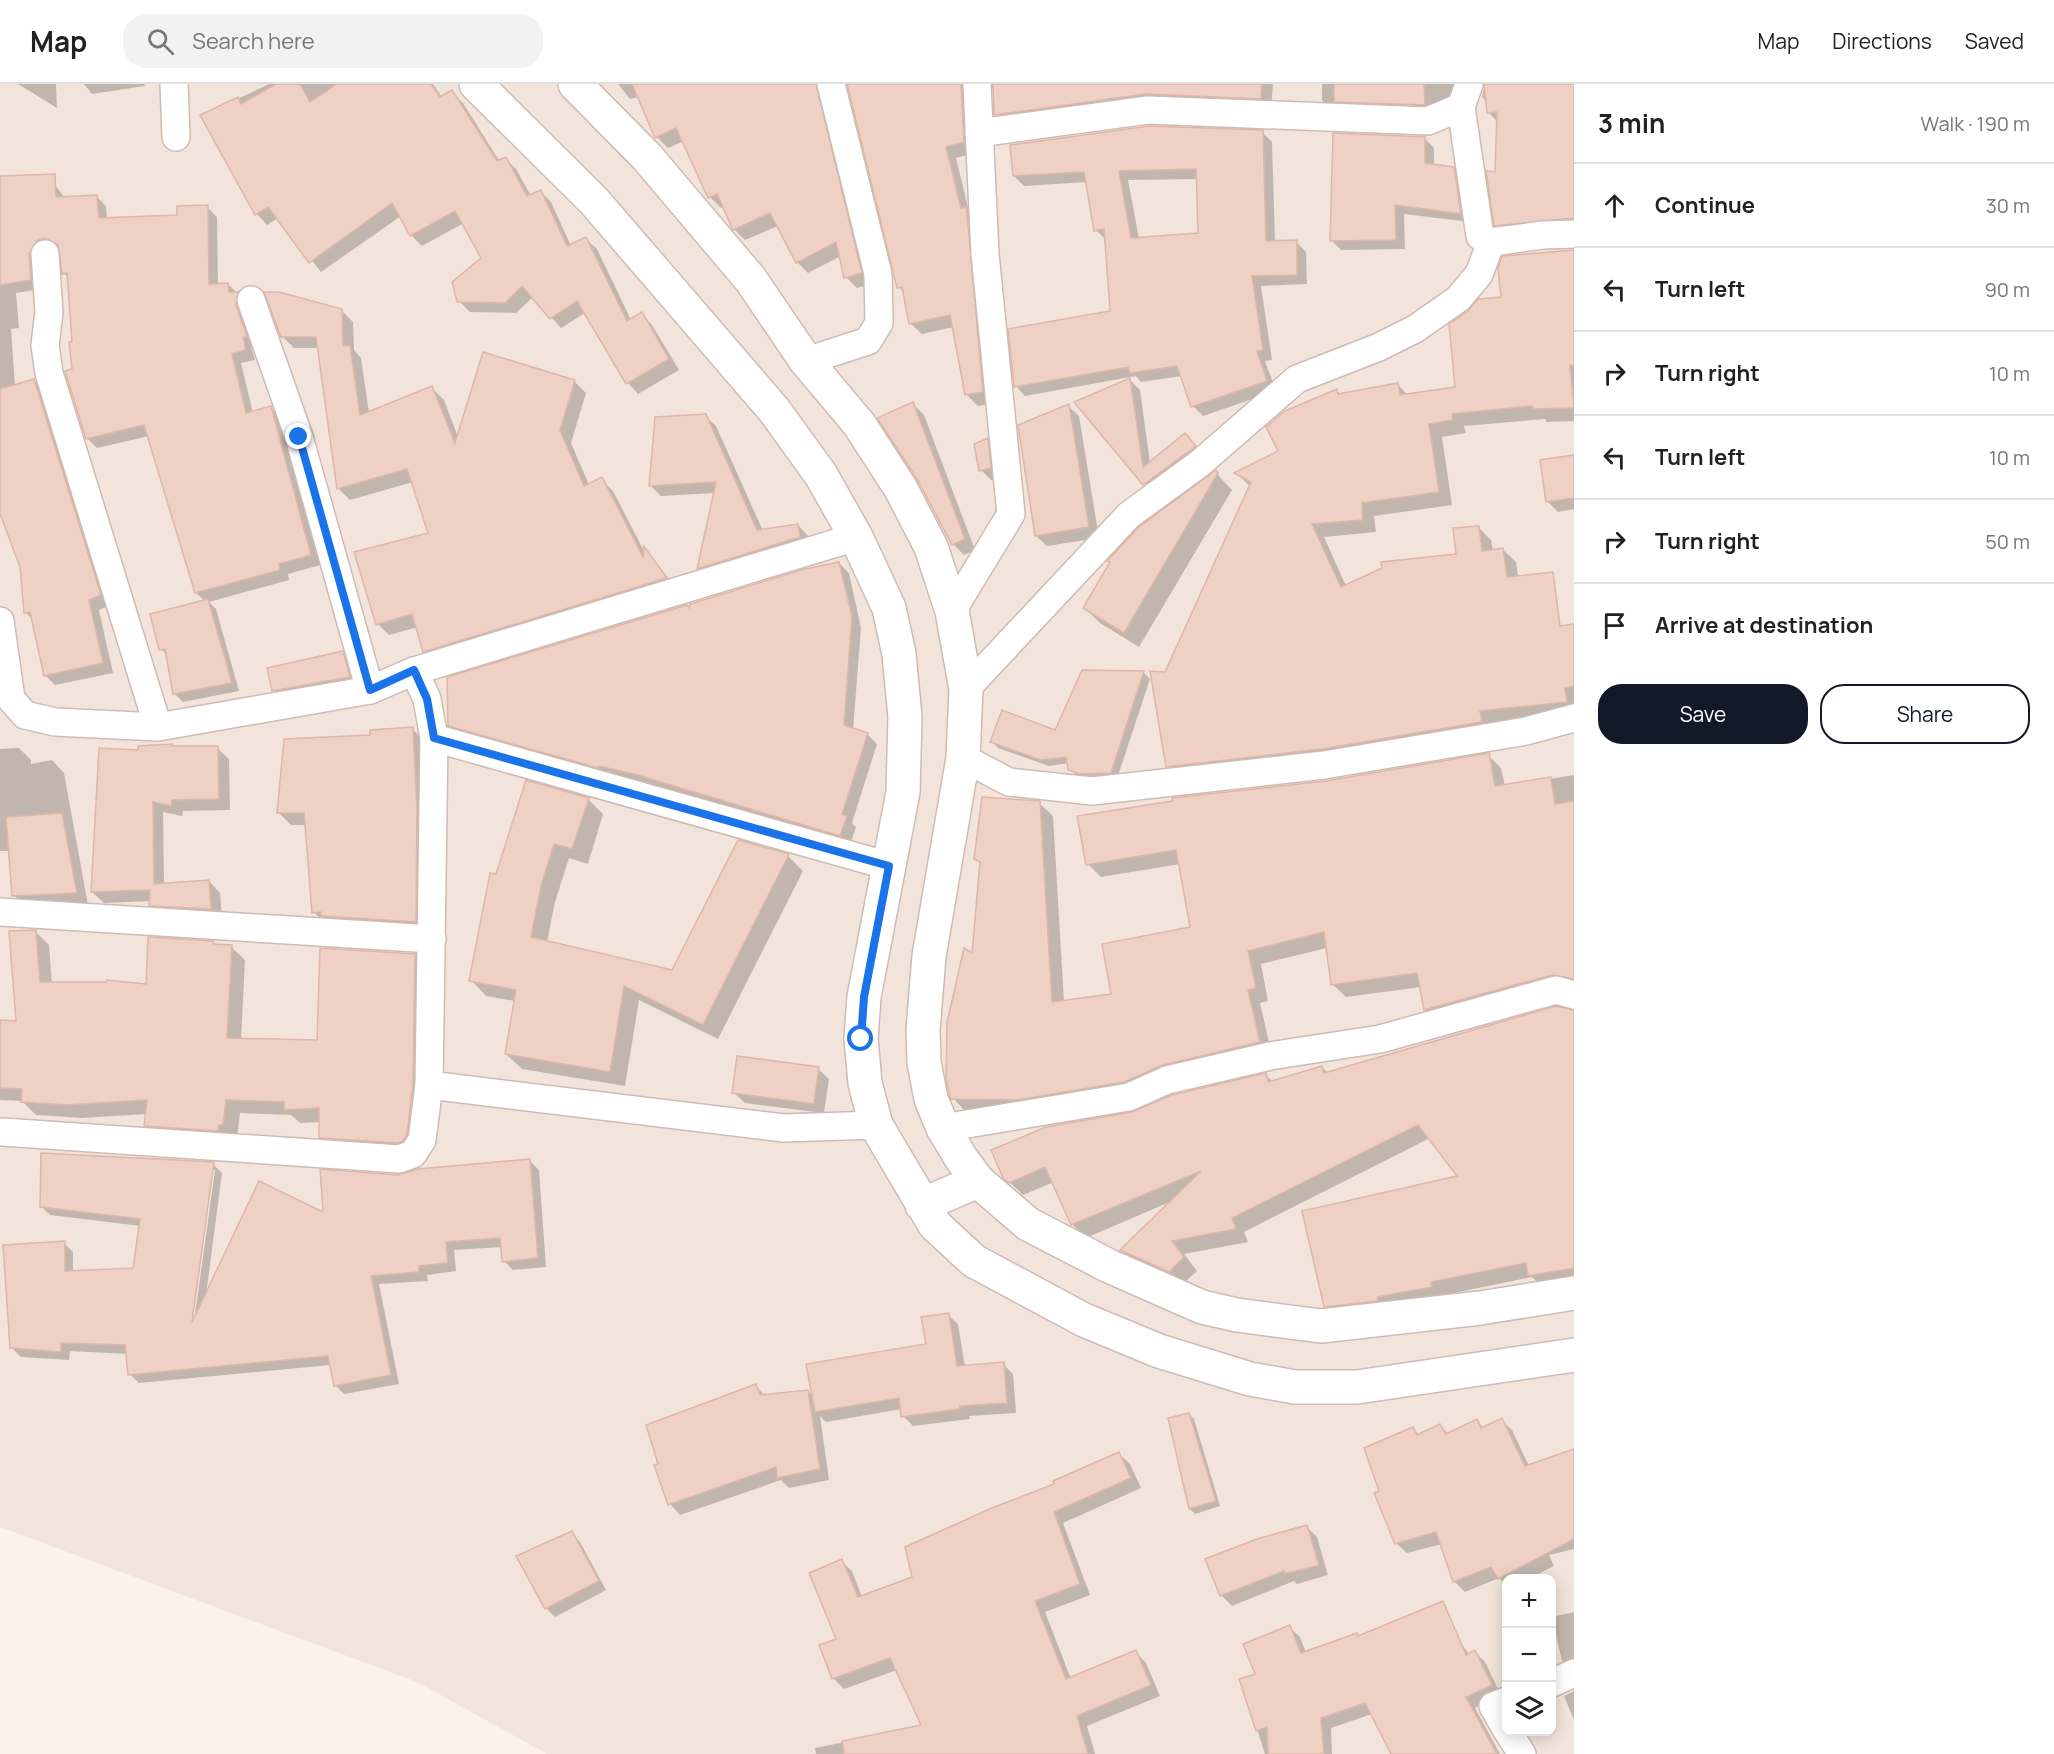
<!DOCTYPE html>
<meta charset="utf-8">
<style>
body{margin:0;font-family:Manrope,sans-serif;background:#f2f2f2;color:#222}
.controls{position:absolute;right:18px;bottom:18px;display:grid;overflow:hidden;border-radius:12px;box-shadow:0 3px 15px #0003}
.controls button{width:54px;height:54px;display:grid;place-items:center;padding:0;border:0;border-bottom:2px solid #e0e0e0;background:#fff;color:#222;font:30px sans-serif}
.stop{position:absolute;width:18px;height:18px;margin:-14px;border:4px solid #1a73e8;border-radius:50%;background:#fff}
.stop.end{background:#1a73e8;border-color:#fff;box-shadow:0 2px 6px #0008}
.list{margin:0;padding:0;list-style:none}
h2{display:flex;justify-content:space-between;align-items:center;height:78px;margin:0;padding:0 24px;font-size:26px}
h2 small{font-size:20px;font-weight:400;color:#767676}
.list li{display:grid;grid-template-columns:39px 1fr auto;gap:18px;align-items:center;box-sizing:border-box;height:84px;padding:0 24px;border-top:2px solid #e0e0e0}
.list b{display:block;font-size:22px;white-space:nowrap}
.list em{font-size:20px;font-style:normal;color:#767676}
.actions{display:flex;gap:12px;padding:18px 24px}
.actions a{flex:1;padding:14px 0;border:2px solid #111827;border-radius:24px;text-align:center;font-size:21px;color:#111827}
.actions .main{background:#111827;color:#fff}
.icon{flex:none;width:33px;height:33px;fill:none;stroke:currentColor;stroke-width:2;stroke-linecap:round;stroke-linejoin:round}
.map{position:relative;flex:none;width:1574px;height:1670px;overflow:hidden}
header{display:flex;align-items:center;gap:36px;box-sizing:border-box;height:84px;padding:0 30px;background:#fff;border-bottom:2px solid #e0e0e0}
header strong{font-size:28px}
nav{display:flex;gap:33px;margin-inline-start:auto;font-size:21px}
.search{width:420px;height:54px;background:#f2f2f2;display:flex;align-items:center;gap:15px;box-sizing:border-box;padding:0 21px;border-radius:24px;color:#767676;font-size:22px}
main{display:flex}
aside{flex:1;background:#fff}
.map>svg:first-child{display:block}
.residential{fill:#f2e4da;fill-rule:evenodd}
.shadow{fill:#0003;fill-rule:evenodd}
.building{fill:#eed0c5;stroke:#dfb6a7;stroke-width:1.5;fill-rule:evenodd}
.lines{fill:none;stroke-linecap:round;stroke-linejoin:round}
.minor-casing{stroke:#cebcb4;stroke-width:30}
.tertiary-casing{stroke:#cebcb4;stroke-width:36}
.minor{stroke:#fff;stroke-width:27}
.tertiary{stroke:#fff;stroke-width:33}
.route{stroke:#1a73e8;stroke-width:8}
</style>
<header>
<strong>Map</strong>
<div class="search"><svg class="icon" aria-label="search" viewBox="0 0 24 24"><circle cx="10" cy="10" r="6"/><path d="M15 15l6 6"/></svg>Search here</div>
<nav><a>Map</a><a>Directions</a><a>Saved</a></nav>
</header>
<main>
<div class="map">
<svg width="1574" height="1670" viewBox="0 0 1574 1670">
<rect width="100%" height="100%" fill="#fbf3eb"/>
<path class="residential" d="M0 0H1574V1670H547L417 1598 0 1443ZM1506 1494H1552V1648H1506Z"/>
<g class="shadow">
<polygon points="18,0 56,0 57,24"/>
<polygon points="84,0 144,0 145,2 92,10"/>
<polygon points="269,0 433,0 442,13 452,8 463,19 500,78 505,75 516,85 531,112 540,107 551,118 571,162 586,155 597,165 631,236 642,230 652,241 679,286 638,310 628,299 585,229 561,244 533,213 516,229 470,228 459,217 483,174 464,139 422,162 411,151 401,132 321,188 278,134 267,141 257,130 202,32"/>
<polygon points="618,0 833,0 872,200 857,204 846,193 841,172 808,189 797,178 778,142 745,156 734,145 724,122 721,124 710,113 684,57 668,64 657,53 639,13 630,15"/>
<polygon points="849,0 980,0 974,69 956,74 969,128 977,135 993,319 978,322 967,311 954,243 922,250 910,239 904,209 899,203"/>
<polygon points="992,0 1273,0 1271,25 1007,41 996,30"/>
<polygon points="1322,0 1474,0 1461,24 1335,30 1322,16"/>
<polygon points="1485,0 1574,0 1574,148 1509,154 1496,141 1498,38 1488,28 1487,18 1482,13"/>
<path d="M1262 48 1272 58 1275 158H1296L1306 168 1307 200 1261 202 1272 276 1265 277 1276 307 1203 332 1193 322 1182 292 1141 298 1136 292 1025 312 1016 302 1112 229 1106 156 1096 146 1087 98 1024 102 1014 92ZM1198 95 1200 150 1139 155 1128 96Z"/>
<polygon points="1424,54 1434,64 1434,82 1453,84 1463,94 1470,138 1404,130 1405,165 1341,166 1332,157"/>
<polygon points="55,101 65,114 96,112 106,122 107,135 178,132 207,123 217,133 218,201 228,200 247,219 256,263 251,263 255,276 241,279 253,329 271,324 281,334 320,481 288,490 289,496 209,518 216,525 239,607 183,618 175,610 168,572 161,565 205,517 196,509 149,352 97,364 87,354 74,286 69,195 64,189 60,165 47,166 40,205 16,209 19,244 11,245 15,302 34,297 44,307 110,521 99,526 113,589 55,601 45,591 33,536 25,528 22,482 0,426 0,115"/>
<polygon points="1574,167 1574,337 1547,338 1545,335 1464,342 1466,349 1442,353 1452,421 1374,432 1376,448 1324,453 1346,502 1457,472 1478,443 1491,456 1493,467 1502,465 1516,478 1521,513 1434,566 1574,541 1574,632 1181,695 1168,682 1165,589 1251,403 1236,389 1280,368 1337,307 1341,311 1398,301 1408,311 1456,304 1503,215"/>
<polygon points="341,226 353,238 354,266 361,274 369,329 432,304 444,316 458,353 484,270 575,298 586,309 571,359 589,401 601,395 613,407 645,469 645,465 677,505 436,579 424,567 418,543 389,551 378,540 430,450 413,398 350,416 339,405 319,264 294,264 282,252"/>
<polygon points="1130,296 1140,306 1150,379 1195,362 1205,373 1155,411 1077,318"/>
<polygon points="913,320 924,331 975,466 964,471 953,460 918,394"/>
<polygon points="1068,322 1079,332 1099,454 1047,462 1036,452"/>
<polygon points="705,332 716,342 763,447 798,441 808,452 810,464 709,494 699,484 715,409 661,412 650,401"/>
<polygon points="987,356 998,366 1000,394 991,396 981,386"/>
<polygon points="1574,373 1574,425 1558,428 1547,417"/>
<polygon points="1215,388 1232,406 1139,563 1100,539 1085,524"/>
<polygon points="839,479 849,489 861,544 853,646 867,650 877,660 852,739 856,743 850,761 460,651 450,641 690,526"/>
<polygon points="342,568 353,579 360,604 284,617 274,606"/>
<polygon points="1083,587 1144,589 1150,595 1117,695 1087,696 1077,692 1070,685 1069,679 1049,682 998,664 992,657 1056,648"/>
<polygon points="412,645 425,657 427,850 326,841 314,828 306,741 291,741 278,728 372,652"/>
<polygon points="19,664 31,676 31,680 52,676 64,689 88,821 26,823 14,811 10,767 0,767 0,665"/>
<polygon points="173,664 217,664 229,675 230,726 183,727 182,732 163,728 164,800 209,797 220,809 222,836 162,832 150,821 151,817 104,819 92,808 139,667"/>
<polygon points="1488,671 1501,684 1505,702 1574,691 1574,905 1439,939 1425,926 1421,903 1346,913 1332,900 1327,864 1261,880 1268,917 1260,919 1272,971 1177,993 966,1028 953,1014 973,872 981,780 976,775 1039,719 1053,732 1064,918 1113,911 1191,844 1180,780 1101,793 1088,780 1326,698"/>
<polygon points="588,715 603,730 588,780 569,774 555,818 547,858 673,888 788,772 803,787 718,955 639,916 625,1002 522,985 506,970 515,917 486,912 471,896 497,792"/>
<polygon points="11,846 36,848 49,861 52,900 147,901 213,859 216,862 231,863 245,876 241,956 318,958 414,871 428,885 420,1065 334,1067 321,1053 321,1038 300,1039 291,1031 240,1029 237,1054 159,1055 146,1041 147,1030 82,1034 36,1031 22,1017 0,1016 0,938 18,938"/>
<polygon points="1574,927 1574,1199 1543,1204 1532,1193 1444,1211 1445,1216 1339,1235 1325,1222 1460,1093 1430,1054 1244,1148 1248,1158 1184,1170 1197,1187 1183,1200 1135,1179 1122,1166 1172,1117 1086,1154 1072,1140 1054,1098 1023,1111 1004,1093 1132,1030 1266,991 1273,998 1322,983 1328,989"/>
<polygon points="818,985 829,995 824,1029 745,1019 734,1009"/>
<path d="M530 1077 539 1086 546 1183 513 1186 504 1177 502 1163 454 1166 456 1187 427 1191 428 1197 379 1200 399 1300 344 1310 335 1301 331 1281 139 1299 130 1290 128 1270 70 1267 69 1276 21 1273 12 1264 64 1159 73 1168V1188L134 1185 141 1142 50 1131 41 1122 213 1080 222 1089 206 1211 323 1130 399 1092ZM212 1086H215L193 1245H190Z"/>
<polygon points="948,1231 958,1240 965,1283 1003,1280 1013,1290 1016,1329 969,1332 970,1335 913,1342 903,1332 902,1325 826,1338 820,1332 829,1396 789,1404 781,1396 680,1431 670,1420 756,1302 765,1312 808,1307 814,1313 927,1261"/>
<polygon points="1189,1330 1194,1335 1220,1422 1195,1430 1190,1425 1170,1335"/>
<polygon points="1502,1336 1512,1346 1529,1382 1574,1367 1574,1465 1549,1471 1554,1482 1530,1494 1506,1494 1506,1501 1499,1494 1465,1508 1454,1497 1442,1460 1407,1469 1396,1459 1381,1408 1413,1345 1420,1352 1440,1342 1449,1350 1477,1337 1484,1344"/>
<polygon points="1119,1370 1130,1380 1141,1404 1063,1439 1090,1511 1045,1528 1071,1595 1136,1568 1146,1579 1160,1612 1087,1642 1095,1670 816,1670 815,1664 923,1642 897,1586 844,1605 833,1594 841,1477 852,1487 862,1513 914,1494 1056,1401"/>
<polygon points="1307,1443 1317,1453 1328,1491 1297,1500 1294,1497 1232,1522 1221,1511"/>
<polygon points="571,1449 580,1458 606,1506 555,1533 546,1524"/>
<polygon points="1574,1528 1574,1586 1572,1587 1562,1577 1552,1533"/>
<polygon points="1289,1543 1300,1553 1306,1569 1459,1557 1470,1571 1475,1568 1485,1578 1501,1611 1475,1624 1500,1670 1392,1670 1372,1630 1331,1644 1332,1670 1265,1670 1241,1596 1257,1591"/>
<polygon points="1574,1607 1574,1636 1564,1612"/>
</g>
<g class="building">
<polygon points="276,0 300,0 310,18 337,0 431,0 440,13 452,6 497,77 506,73 527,112 541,106 567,162 586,153 627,237 642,228 669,275 626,300 577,217 550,235 522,202 505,219 457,218 452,198 481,174 455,127 410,152 392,119 309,179 268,123 255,131 200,31 238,13 241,20"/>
<polygon points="632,0 816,0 862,189 844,194 836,158 796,179 770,129 733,146 717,110 708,114 676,44 655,54"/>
<polygon points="847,0 961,0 964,58 946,63 961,124 966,123 967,129 983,308 965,311 950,231 909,240 902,203 897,204"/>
<polygon points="993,0 1262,0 1261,15 1146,10 994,31"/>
<polygon points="1334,0 1424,0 1425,21 1334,18"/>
<polygon points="1484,0 1574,0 1574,134 1494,142 1486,87 1495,88 1497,28 1487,29"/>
<path d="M1149 42 1263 46 1266 157 1297 156V191L1252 192 1263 266 1257 267 1267 297 1191 323 1177 282 1130 289 1128 283 1014 303 1008 245 1110 227 1104 145 1094 147 1084 88 1013 92 1010 61ZM1196 85 1198 149 1131 154 1119 87Z"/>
<polygon points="1333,49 1425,53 1425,79 1454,83 1461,130 1395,121 1396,156 1330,157"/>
<polygon points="55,90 56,113 97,111 99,134 177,131 177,122 208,121 209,200 228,199 229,208 238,208 236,221 247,253 243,253 246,266 232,270 246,329 271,322 311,471 279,480 280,486 195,509 144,341 86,355 65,287 72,285 69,258 72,257 67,189 62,190 58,161 45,154 36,157 29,170 31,196 0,201 0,92"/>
<polygon points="1574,166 1574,281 1570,281 1574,324 1533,325 1532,322 1452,330 1453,336 1429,340 1439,408 1362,419 1363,436 1312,440 1341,503 1382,484 1381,478 1456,470 1453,444 1479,442 1482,467 1503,464 1507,493 1553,488 1560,542 1574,540 1574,602 1565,604 1567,618 1480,627 1482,638 1322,665 1166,683 1150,587 1165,588 1251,398 1234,389 1278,367 1266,343 1285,327 1337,305 1338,310 1398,299 1400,311 1455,303 1449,240 1467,228 1478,215 1501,213 1498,184 1502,172"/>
<polygon points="264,208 279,208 342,225 343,262 350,261 360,331 432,302 455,359 483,268 575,296 560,346 584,402 602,393 643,473 644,462 667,494 423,568 412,530 376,541 354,468 428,449 407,385 337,405 316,253 281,253"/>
<polygon points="1130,294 1143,383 1185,349 1196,362 1143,401 1074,318"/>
<polygon points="34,295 101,511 89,516 103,579 44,592 30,528 24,529 20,483 0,430 0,305"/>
<polygon points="913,318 965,455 952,461 917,395 877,334"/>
<polygon points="1069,320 1089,443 1035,452 1018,341"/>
<polygon points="706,330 757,446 798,440 800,453 697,485 716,398 649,402 655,333"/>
<polygon points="988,354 991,384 979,387 974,360"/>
<polygon points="1574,371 1574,414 1546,418 1540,376"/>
<polygon points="1216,386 1218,389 1124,549 1083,524 1110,478 1107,477 1139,443"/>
<polygon points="839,478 852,533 844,641 868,649 842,730 847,732 840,752 634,690 599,682 598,684 448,642 447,593 687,521 689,524 690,520 805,485"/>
<polygon points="208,515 232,599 173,610 165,565 159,566 150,530"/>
<polygon points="343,567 350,593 272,607 267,584"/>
<polygon points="1082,586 1144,587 1111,689 1080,690 1068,686 1066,673 1041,676 990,658 1002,626 1055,646"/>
<polygon points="413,643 417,726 416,838 321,832 321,828 312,829 304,729 277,729 284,655 370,651 370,646"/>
<polygon points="172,660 172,662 218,662 219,715 172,716 171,722 153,718 154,800 209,796 211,825 149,822 150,806 91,808 99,664 138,666 138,662"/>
<polygon points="1489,669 1495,702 1551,693 1555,720 1574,717 1574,895 1552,891 1424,926 1417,889 1331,901 1324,848 1248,867 1256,904 1248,906 1260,958 1163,981 1124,998 1017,1016 951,1015 946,996 947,939 964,864 972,869 980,778 974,775 982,713 1040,717 1052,918 1111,910 1102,860 1190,843 1176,766 1086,781 1077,732 1172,717 1172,714 1326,697"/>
<polygon points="526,696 589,714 572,765 554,760 541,802 531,853 672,886 738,756 789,770 703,941 624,902 610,988 505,970 516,906 469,897 490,789 496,790"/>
<polygon points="62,729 77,809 12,812 6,733"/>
<polygon points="36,846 40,898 106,898 107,896 146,900 148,853 213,857 214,860 232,861 227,954 317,956 320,864 415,870 413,1000 407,1050 403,1057 397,1059 319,1054 319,1024 284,1026 284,1018 226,1016 223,1041 219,1041 218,1047 144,1042 147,1016 67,1021 21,1018 22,1005 0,1004 0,936 16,937 9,847"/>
<polygon points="1556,922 1574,926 1574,1184 1528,1192 1526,1179 1431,1198 1432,1203 1377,1213 1378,1217 1324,1223 1302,1127 1457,1092 1418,1041 1232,1134 1236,1145 1172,1157 1184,1173 1169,1188 1120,1166 1201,1087 1071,1141 1045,1083 1009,1099 1003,1094 991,1066 1046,1043 1132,1028 1172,1011 1266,989 1268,998 1322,982 1324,989"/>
<polygon points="737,972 819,983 814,1020 732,1009"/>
<polygon points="41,1069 214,1078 192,1238 259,1097 323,1128 320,1085 398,1091 418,1085 530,1075 538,1174 502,1178 500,1154 446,1158 448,1179 419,1182 419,1188 371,1192 391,1291 334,1302 328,1272 128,1291 125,1261 61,1259 61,1268 10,1264 3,1161 65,1157 65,1187 133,1184 140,1135 40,1123"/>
<polygon points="949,1229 957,1282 1004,1278 1007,1319 960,1322 960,1325 901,1333 899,1314 815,1328 806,1280 926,1260 921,1233"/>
<polygon points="756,1300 760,1311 808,1306 820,1385 777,1394 776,1383 668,1421 654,1381 658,1380 646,1341"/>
<polygon points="1189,1329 1216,1417 1189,1425 1168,1334"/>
<polygon points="1502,1334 1525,1382 1574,1365 1574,1455 1498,1495 1491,1483 1453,1498 1436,1448 1395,1460 1374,1409 1379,1407 1364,1364 1413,1343 1417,1351 1440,1340 1446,1350 1477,1335 1481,1344"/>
<polygon points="1119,1368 1131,1394 1054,1428 1080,1500 1035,1517 1066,1595 1136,1566 1151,1601 1077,1632 1088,1670 844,1670 842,1657 921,1641 890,1574 832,1595 819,1561 836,1555 809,1489 842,1475 858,1513 912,1493 905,1463 992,1424 1054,1400 1053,1397"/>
<polygon points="1307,1441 1319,1481 1285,1490 1284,1487 1220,1512 1205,1475 1257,1455"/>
<polygon points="572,1447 599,1497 545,1525 516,1472"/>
<polygon points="1443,1517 1466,1571 1475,1566 1492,1601 1466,1613 1497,1670 1391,1670 1365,1619 1321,1634 1324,1670 1268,1670 1267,1643 1256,1647 1239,1595 1255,1590 1243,1560 1290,1541 1301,1569 1357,1549 1358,1552"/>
</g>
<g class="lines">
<g class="minor-casing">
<g id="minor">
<polyline points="174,0 176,53"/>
<polyline points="1469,0 1461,23 1480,152 1491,158 1543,151 1574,150"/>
<polyline points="979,49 1148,26 1428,37 1461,23"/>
<polyline points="45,170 49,228 45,261 49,289 158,643"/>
<polyline points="251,216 299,353 370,606"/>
<polyline points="806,277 868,257 879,239 878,190 831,0"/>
<polyline points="952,527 1011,430 985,170 977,0"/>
<polyline points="0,537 11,615 25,631 55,638 158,643 370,606 414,587 427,615 434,654 429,1001 422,1056 413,1070 399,1075 3,1048"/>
<polyline points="414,587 856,453"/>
<polyline points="966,605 1129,431 1199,380 1297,295 1379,263 1415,245 1458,215 1479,190 1491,158"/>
<polyline points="434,654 889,782"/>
<polyline points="963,674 1009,698 1092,707 1324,681 1526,647 1574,634"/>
<polyline points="0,828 432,855"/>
<polyline points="429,1001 784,1044 876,1041"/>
<polyline points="943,1044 1129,1013 1167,996 1270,972 1380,955 1556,906 1574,911"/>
<polyline points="1552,1599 1574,1589"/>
<polyline points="1506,1617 1493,1622 1506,1645"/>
<polyline points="1508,1648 1522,1670"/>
</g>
</g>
<g class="tertiary-casing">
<g id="tertiary">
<polyline points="476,0 594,117 774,326 821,391 856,453 889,524 899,570 905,633 903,708 864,913 861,955 865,999 876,1041 935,1141 974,1177 1084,1236 1159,1267 1250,1295 1295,1303 1357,1303 1574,1271"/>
<polyline points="575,0 647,73 751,196 806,277 859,340 901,405 931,463 952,527 966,605 963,674 929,872 923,946 924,978 931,1015 943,1044 961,1074 978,1097 1028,1140 1109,1182 1202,1223 1237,1231 1321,1242 1480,1224 1574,1209"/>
<polyline points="922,1121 978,1097"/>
</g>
</g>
<use href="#minor" class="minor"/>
<use href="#tertiary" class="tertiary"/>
</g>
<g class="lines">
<polyline class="route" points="299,353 370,606 414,586 427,615 434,654 889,782 864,913 861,955"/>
</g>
</svg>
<div class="controls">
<button>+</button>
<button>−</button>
<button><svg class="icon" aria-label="layers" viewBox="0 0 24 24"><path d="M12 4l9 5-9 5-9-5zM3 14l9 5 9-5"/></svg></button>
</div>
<div class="stop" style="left:861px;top:955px"></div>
<div class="stop end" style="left:299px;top:353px"></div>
</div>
<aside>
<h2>3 min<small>Walk · 190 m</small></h2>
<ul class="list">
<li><svg class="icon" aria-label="ahead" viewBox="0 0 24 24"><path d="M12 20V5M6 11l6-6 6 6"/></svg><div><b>Continue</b></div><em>30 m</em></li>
<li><svg class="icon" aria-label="left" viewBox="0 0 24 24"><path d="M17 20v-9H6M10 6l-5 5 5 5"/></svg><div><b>Turn left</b></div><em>90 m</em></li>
<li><svg class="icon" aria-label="right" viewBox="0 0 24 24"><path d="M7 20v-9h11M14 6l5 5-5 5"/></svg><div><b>Turn right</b></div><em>10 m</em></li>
<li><svg class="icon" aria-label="left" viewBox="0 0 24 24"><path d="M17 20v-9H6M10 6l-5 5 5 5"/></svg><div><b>Turn left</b></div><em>10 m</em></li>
<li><svg class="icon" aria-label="right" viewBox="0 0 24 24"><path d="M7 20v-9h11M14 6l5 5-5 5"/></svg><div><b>Turn right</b></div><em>50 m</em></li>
<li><svg class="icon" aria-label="arrive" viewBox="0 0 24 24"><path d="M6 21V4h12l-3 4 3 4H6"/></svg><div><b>Arrive at destination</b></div></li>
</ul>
<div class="actions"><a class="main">Save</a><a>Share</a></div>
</aside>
</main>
